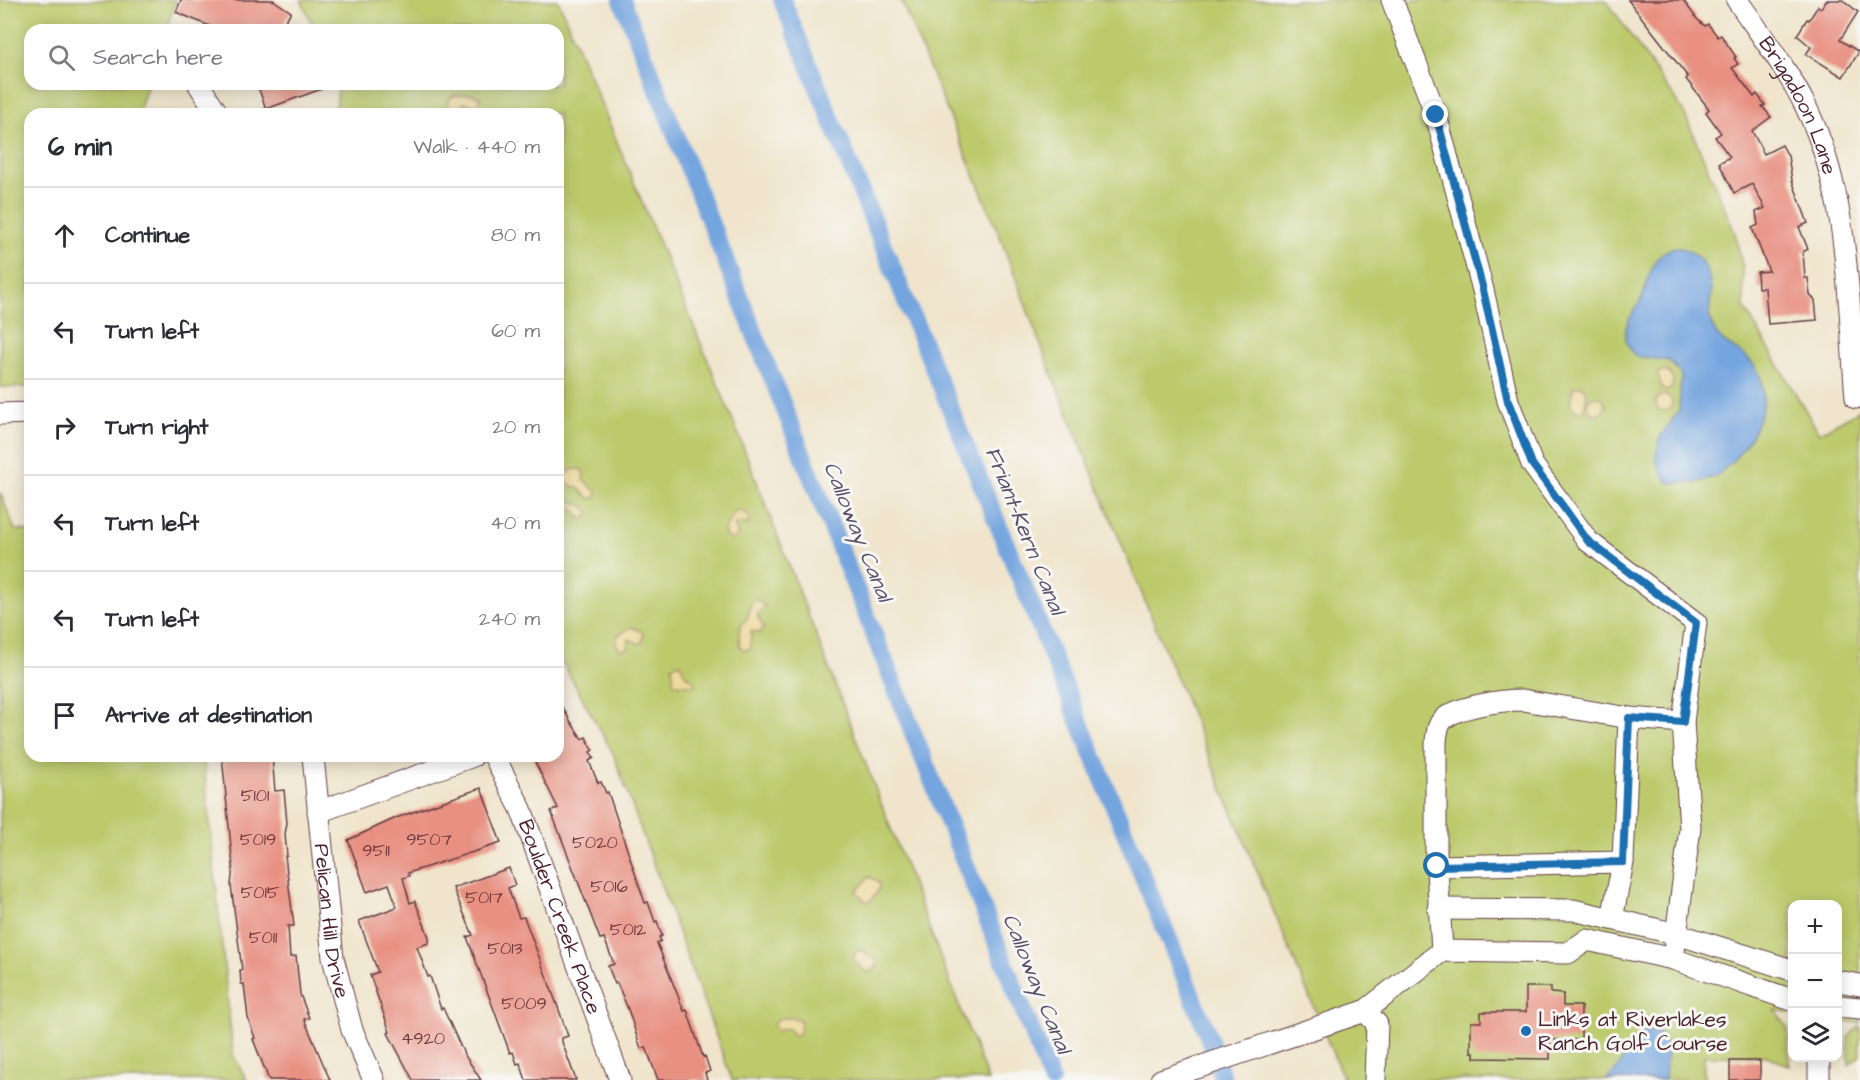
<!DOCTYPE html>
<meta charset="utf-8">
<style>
body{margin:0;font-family:"Architects Daughter",sans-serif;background:#f7f7f7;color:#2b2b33}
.controls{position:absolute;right:18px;bottom:18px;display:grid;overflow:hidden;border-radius:12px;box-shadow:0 3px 15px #0003}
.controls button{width:54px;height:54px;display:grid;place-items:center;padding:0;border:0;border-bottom:2px solid #e1e1e2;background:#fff;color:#2b2b33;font:30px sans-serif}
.stop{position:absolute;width:18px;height:18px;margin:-14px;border:4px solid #1f6fb2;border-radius:50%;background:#fff}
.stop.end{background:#1f6fb2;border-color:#fff;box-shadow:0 2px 6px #0008}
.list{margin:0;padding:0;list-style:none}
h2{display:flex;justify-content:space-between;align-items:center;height:78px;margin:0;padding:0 24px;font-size:26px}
h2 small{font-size:20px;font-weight:400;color:#7c7c81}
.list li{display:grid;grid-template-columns:39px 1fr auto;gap:18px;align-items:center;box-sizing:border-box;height:96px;padding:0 24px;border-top:2px solid #e1e1e2}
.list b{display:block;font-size:22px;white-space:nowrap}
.list em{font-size:20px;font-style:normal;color:#7c7c81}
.icon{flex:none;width:33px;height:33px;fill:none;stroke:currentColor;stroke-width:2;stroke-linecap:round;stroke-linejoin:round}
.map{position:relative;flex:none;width:1860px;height:1080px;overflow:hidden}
.search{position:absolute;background:#fff;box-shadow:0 3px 15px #0003;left:24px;top:24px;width:540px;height:66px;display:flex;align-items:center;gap:15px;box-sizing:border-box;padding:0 21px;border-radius:18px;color:#7c7c81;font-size:22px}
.panel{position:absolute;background:#fff;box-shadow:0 3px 15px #0003;left:24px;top:108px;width:540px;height:654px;border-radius:18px}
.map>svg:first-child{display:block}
.green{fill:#bcca6c;stroke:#83744c;stroke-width:1.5}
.sand{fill:#eeda9e;stroke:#9c7c64;stroke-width:1.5}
.water{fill:#75a5df;stroke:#606285;stroke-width:1.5}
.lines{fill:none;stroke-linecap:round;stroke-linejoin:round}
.canal{stroke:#75a5df;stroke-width:18}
.building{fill:#e89081}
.minor-casing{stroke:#633d43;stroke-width:23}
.minor{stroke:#fff;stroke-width:21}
.route{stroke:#1f6fb2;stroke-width:8}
.poi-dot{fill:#1f6fb2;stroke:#f6f6f2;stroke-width:2}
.labels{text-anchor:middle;stroke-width:6;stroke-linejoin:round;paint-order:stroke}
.number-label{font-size:18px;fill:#723b40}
.street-label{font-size:21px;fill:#4a1f2b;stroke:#f6f6f2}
.poi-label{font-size:21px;fill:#4a1f2b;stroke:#f6f6f2;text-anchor:start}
.water-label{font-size:22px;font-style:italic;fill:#594e6a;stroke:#f6f6f2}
</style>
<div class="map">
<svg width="1860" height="1080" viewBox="0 0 1860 1080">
<rect width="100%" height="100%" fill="#f6f6f2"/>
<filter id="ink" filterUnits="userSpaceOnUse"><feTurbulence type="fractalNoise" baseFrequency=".0167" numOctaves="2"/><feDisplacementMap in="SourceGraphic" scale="12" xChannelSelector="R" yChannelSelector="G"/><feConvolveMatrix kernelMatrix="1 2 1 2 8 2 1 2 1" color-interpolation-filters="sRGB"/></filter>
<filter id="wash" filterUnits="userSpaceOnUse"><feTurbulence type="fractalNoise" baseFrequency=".008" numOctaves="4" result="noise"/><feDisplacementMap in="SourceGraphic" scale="24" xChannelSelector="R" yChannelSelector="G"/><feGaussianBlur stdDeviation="1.35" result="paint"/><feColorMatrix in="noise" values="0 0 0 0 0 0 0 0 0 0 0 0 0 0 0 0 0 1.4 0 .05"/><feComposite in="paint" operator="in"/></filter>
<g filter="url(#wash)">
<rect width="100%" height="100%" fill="#f0e5cc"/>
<g class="green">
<polygon points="0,0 176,0 166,30 30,30 30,84 148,84 138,114 30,114 30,387 0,387"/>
<polygon points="301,0 558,0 734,423 988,1080 732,1080 613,753 558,655 558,114 336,114 338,84 558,84 558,30 315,30"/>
<polygon points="901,0 1606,0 1683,110 1735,233 1743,269 1744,307 1819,433 1860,410 1860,1023 1838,1021 1838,904 1792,904 1792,1013 1775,1010 1788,1028 1789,1066 1768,1056 1704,1056 1704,1080 1344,1080 1195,723 1052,375 999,234"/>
<polygon points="0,492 15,530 30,531 30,756 203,756 233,1055 247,1080 0,1080"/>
<polygon points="1860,1026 1860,1056 1849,1065 1848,1037"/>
</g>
<g class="sand">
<polygon points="471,94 481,98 477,106 464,103 459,112 450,109 448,102 452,96"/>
<polygon points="1664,370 1669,372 1673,380 1672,387 1667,391 1662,389 1658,376 1659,372"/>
<path d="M1582 386 1587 392C1585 397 1586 407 1583 411L1577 412 1570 404 1573 387Z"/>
<circle cx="1664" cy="403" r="8"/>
<circle cx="1596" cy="405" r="9"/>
<polygon points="580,469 584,473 583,480 597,492 596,498 589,498 578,488 565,483 564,477 571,470"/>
<polygon points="564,499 582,505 589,511 587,518 579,518 576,511 570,507 566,516 558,515 558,501"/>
<polygon points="735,511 744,512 749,521 748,524 734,524 738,535 732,540 727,538 724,532"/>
<path d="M756 600 765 606 757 615 764 628 759 633 751 631 750 649 745 650 740 647C739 635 737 626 747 619L751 604Z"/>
<polygon points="631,627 643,632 643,642 638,643 629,639 628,648 620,650 616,643 617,636"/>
<polygon points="680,663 686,676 694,680 695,685 674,684 672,666"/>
<polygon points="869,877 878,881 880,887 872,900 867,902 856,892"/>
<polygon points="863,950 868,956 875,958 878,964 872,972 865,971 853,960 856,951"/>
<polygon points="779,1018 795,1018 801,1021 800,1033 794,1035 787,1028 777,1031 773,1024"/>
</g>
<g class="water">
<path d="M1675 247C1699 251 1710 267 1711 292 1711 300 1708 311 1710 319 1717 348 1739 345 1753 364 1780 399 1748 452 1717 475 1706 484 1682 482 1668 483L1655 460 1661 435 1679 411 1681 375 1670 361 1635 356C1630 349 1625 343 1625 335 1626 319 1637 309 1643 296 1650 276 1651 254 1675 247Z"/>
<path d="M1648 1031 1661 1034 1667 1048 1665 1080H1606C1624 1068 1628 1036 1648 1031Z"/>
</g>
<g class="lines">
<g class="canal">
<polyline points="622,0 1051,1080"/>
<polyline points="782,0 1207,1032 1223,1080"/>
</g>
</g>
<g id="blocks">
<g class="building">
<polygon points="181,0 273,0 291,12 279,30 219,30 176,12"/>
<polygon points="1628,0 1683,0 1697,19 1705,26 1708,24 1718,37 1721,35 1736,57 1734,58 1738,64 1732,68 1754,97 1757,94 1765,105 1762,106 1771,117 1752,131 1764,154 1782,145 1788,156 1792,180 1808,223 1799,227 1808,249 1803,252 1805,278 1808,278 1810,295 1815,300 1817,320 1768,324 1765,288 1758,288 1757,272 1769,271 1752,228 1758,225 1756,212 1765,208 1752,184 1734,193 1719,163 1730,157 1715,137 1721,133 1706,112 1709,109 1686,79 1688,77"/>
<polygon points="1827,0 1843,0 1858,12 1840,40 1859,52 1843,77 1806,54 1811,47 1797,35 1807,19 1809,20 1818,6 1821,8"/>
<polygon points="257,84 330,84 330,86 266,109"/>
<polygon points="558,700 571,722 582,739 586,737 593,750 590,752 594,758 589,761 598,783 601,782 606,793 608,792 645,903 648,902 655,922 657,921 662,936 659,937 661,941 657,943 684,1011 687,1010 703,1057 705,1056 710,1071 705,1073 707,1080 658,1080 646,1047 641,1049 628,1009 617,983 615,984 608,966 614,964 604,938 600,939 551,811 558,808 532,756 558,756"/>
<polygon points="222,756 272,756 275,791 284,790 287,823 285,834 287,856 285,856 294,926 288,926 290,957 296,956 300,994 309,1018 304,1019 330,1080 269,1080 253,1039 255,1038 248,1018 244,984 241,984 240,970 242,970 231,885 233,867"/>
<polygon points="481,788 501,843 408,873 409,876 403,878 410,903 415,901 429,937 429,943 417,947 428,977 430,976 441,1009 443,1008 464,1054 481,1080 413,1080 388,1033 390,1032 370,975 378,972 359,921 397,907 389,884 367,892 348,840 396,818"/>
<polygon points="509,868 515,885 508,888 519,918 524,917 559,1010 568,1036 562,1038 562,1042 576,1080 526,1080 520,1063 517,1064 513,1052 510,1053 467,937 473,935 453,888"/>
<polygon points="1526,987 1551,987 1551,993 1563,994 1563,1006 1581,1006 1581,1040 1550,1040 1550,1059 1474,1058 1474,1052 1471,1052 1471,1022 1481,1022 1481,1012 1526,1012"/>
<rect x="1730" y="1061" width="30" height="19"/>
</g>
</g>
</g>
<g filter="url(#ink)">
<use href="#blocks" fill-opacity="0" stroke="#633d43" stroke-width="1.5"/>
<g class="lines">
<g class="minor-casing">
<g id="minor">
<polyline points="1392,0 1436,115 1483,290 1508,401 1532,464 1588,541 1696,623 1683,722 1690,828 1673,959"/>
<path id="s1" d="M1737 0C1761 35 1787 69 1806 107 1850 197 1848 301 1856 398"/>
<polyline points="199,85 218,114"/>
<polyline points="0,414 30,413"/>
<path id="s2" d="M313 756 333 958 352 1030 374 1080"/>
<path id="s3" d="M494 756 521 809 620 1080"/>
<polyline points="318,812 473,756"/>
<polyline points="1437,866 1623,862"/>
<polyline points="1438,909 1573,910 1677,934 1792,970"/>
<polyline points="1612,919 1623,862 1629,718"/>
<path d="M1442 951 1436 853V741C1437 735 1437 727 1441 722 1453 706 1504 700 1523 700L1629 718 1683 722"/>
<polyline points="1838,981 1860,985"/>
<polyline points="1838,1006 1860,1008"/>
<polyline points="1365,1011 1377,1024 1375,1080"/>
<polyline points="1819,1058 1819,1080"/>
<polyline points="1161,1080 1365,1011 1442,951 1568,953 1587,940 1673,959 1792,1000"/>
</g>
</g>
<use href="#minor" class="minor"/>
</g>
</g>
<g class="lines" filter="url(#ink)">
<polyline class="route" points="1436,115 1483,290 1508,401 1532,464 1588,541 1696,623 1683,722 1629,718 1623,862 1437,866"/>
</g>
<circle class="poi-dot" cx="1526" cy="1031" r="6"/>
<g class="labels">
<g class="number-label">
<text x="255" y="801">5101</text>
<text x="258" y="845">5019</text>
<text x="429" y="845">9507</text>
<text x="595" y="848">5020</text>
<text x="376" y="856">9511</text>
<text x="609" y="892">5016</text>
<text x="260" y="898">5015</text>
<text x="484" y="903">5017</text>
<text x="628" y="935">5012</text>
<text x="263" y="943">5011</text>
<text x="505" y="954">5013</text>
<text x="524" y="1009">5009</text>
<text x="423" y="1044">4920</text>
</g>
<g class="street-label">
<text dy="7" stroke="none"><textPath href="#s1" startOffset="123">Brigadoon Lane</textPath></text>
<text dy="7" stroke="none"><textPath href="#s3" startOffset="174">Boulder Creek Place</textPath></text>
<text dy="7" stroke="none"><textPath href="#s2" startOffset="166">Pelican Hill Drive</textPath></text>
</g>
<g class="poi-label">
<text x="1538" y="1026">Links at Riverlakes<tspan x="1538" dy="24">Ranch Golf Course</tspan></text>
</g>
<g class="water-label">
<text transform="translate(1026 530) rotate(68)" y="8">Friant-Kern Canal</text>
<text transform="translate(859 531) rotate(68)" y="8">Calloway Canal</text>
<text transform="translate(1038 983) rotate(68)" y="8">Calloway Canal</text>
</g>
</g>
</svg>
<div class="controls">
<button>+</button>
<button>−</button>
<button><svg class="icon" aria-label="layers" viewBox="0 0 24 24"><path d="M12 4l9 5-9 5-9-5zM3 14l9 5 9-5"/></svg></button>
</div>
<div class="stop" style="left:1437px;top:866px"></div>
<div class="stop end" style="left:1436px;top:115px"></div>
<div class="search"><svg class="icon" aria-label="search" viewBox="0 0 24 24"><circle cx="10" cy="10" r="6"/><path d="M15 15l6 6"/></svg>Search here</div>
<section class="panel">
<h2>6 min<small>Walk · 440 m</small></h2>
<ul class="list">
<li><svg class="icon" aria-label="ahead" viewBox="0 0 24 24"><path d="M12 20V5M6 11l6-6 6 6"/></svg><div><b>Continue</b></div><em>80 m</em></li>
<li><svg class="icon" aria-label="left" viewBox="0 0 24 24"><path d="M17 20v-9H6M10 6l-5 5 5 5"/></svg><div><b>Turn left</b></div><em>60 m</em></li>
<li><svg class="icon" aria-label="right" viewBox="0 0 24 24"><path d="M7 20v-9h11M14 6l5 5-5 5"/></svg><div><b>Turn right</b></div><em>20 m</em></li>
<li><svg class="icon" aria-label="left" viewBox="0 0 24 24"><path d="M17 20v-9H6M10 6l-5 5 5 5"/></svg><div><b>Turn left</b></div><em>40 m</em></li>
<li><svg class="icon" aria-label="left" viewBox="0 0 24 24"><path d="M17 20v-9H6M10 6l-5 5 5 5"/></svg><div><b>Turn left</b></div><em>240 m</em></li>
<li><svg class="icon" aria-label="arrive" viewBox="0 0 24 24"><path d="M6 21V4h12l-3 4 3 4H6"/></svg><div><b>Arrive at destination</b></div></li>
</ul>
</section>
</div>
